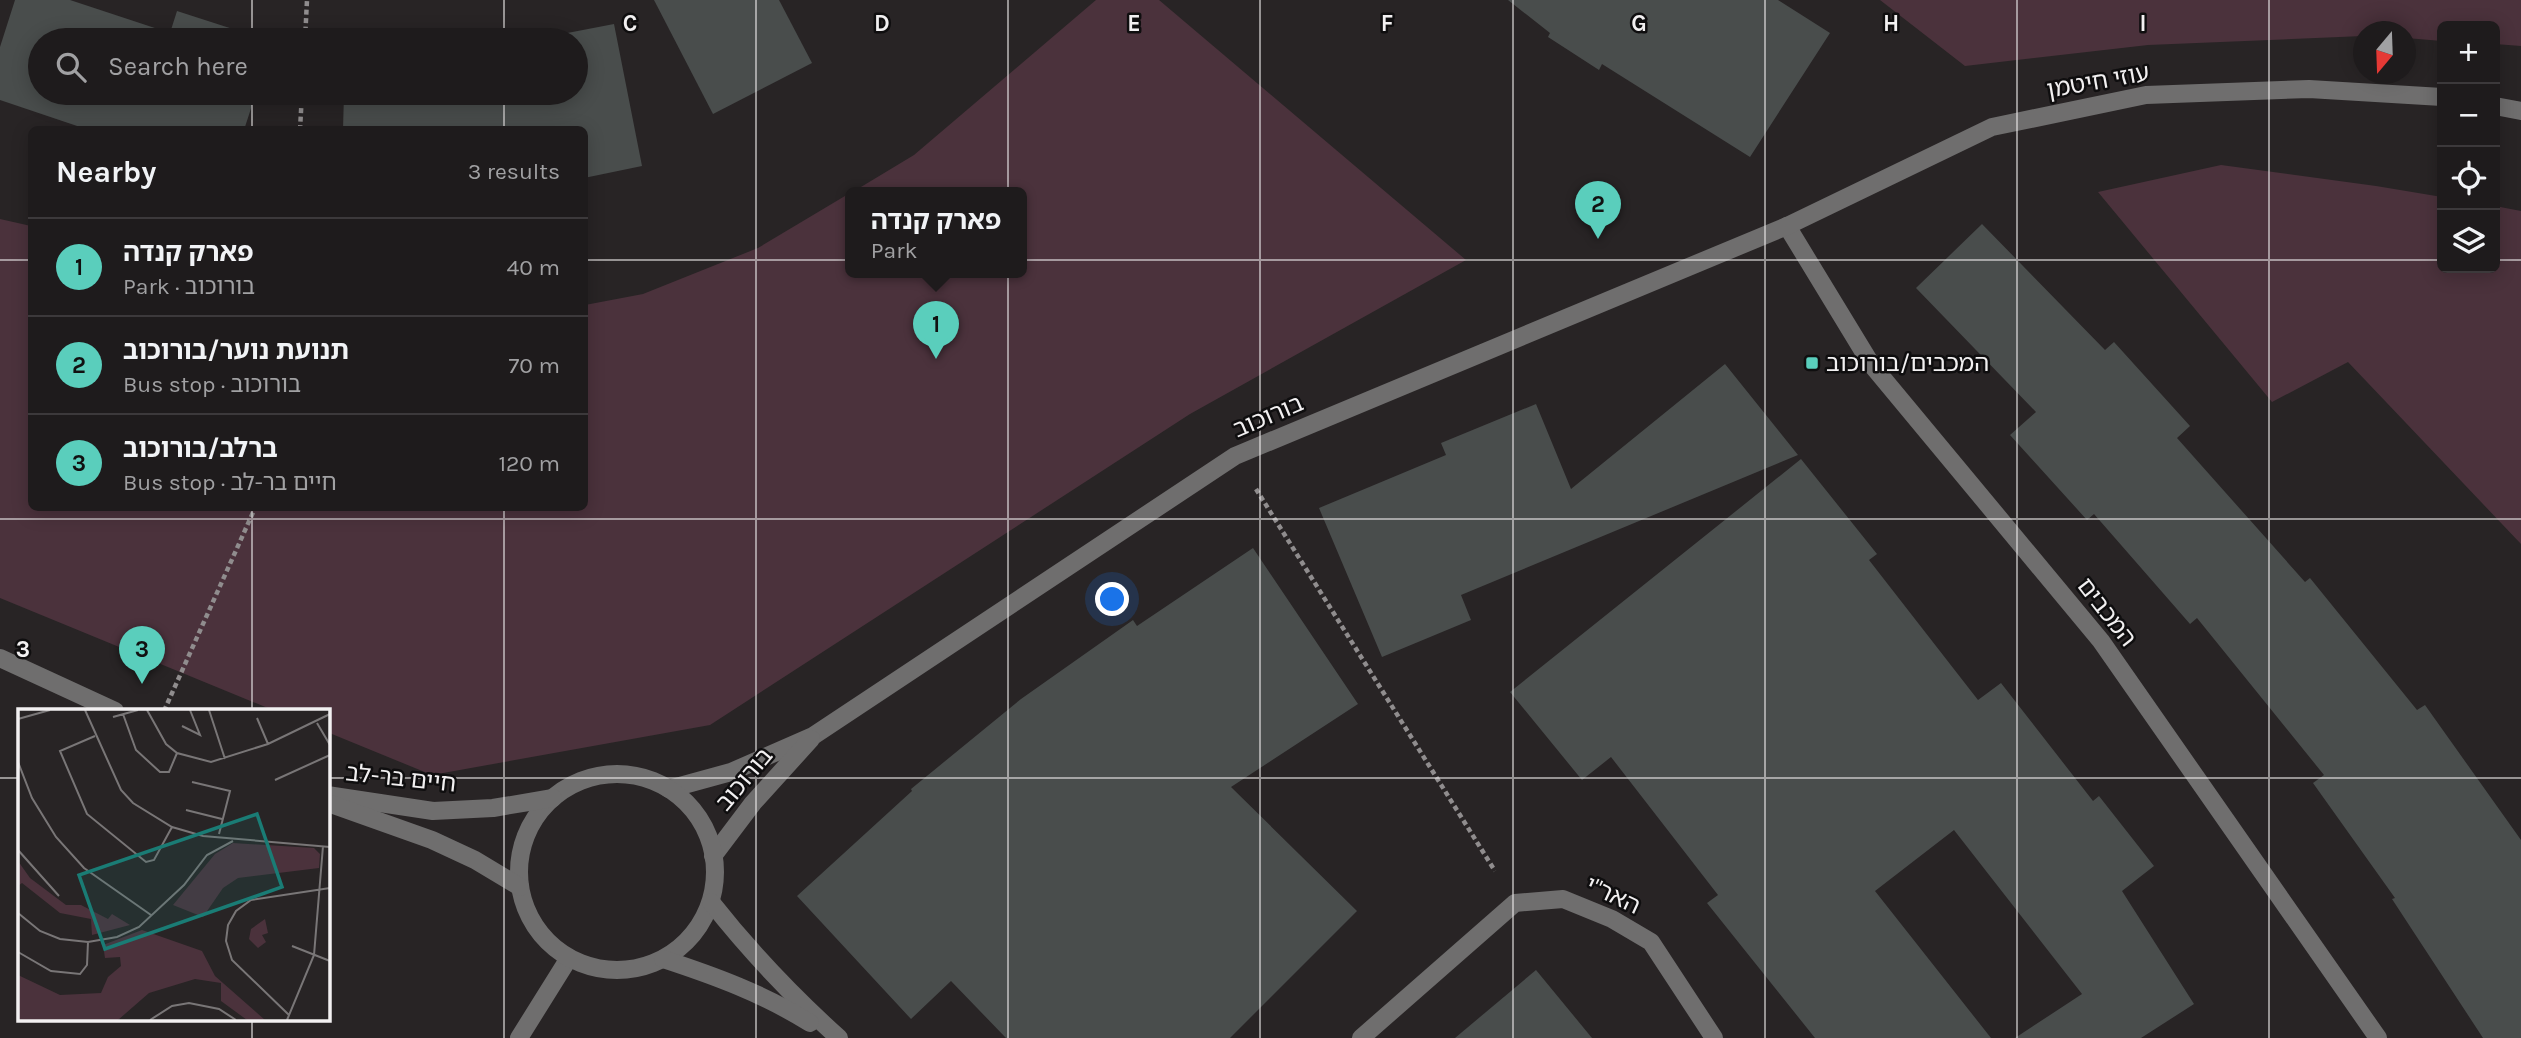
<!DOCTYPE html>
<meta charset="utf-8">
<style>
body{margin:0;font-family:Karla,"Noto Sans Hebrew",sans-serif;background:#262425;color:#f1f3f6}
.controls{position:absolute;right:21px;top:21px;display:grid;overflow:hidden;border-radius:10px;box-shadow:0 4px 18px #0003}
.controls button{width:63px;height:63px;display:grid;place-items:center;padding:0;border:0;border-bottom:2px solid #3c393b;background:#1e1b1c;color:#f1f3f6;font:35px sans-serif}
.compass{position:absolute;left:2353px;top:21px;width:63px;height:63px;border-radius:50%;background:#1e1b1c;box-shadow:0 4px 18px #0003;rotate:199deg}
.you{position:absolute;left:1113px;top:600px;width:24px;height:24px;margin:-18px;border:5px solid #fff;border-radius:50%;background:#1a73e8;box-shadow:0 0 0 10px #1a73e833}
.badge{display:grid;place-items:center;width:46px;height:46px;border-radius:50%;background:#5acebc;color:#111;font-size:23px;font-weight:700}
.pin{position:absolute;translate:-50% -58px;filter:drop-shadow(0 2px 4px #0008)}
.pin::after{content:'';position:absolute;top:37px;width:24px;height:21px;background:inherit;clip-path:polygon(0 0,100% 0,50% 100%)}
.popup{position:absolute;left:845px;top:187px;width:182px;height:91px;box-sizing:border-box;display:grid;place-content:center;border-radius:10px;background:#1e1b1c;filter:drop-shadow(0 2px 5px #0005);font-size:23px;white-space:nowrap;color:#a1a1a3}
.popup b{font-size:26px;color:#f1f3f6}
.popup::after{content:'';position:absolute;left:50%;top:100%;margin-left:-14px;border:14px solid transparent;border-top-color:#1e1b1c}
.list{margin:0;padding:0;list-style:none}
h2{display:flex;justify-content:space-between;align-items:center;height:91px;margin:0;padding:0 28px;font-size:30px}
h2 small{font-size:23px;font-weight:400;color:#a1a1a3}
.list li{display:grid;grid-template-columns:46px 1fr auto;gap:21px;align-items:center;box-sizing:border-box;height:98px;padding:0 28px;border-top:2px solid #3c393b}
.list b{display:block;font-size:26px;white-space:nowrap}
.list p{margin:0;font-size:23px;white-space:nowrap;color:#a1a1a3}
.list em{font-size:23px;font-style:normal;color:#a1a1a3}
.icon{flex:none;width:38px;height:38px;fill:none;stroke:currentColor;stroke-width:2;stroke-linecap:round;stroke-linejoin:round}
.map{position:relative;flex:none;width:2521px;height:1038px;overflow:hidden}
.search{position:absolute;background:#1e1b1c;box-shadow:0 4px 18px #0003;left:28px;top:28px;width:560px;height:77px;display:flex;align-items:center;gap:18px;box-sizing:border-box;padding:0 24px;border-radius:38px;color:#a1a1a3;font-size:26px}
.panel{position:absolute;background:#1e1b1c;box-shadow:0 4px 18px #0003;left:28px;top:126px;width:560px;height:385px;border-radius:10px}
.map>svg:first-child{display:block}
.green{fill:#4b323c}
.building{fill:#494d4c}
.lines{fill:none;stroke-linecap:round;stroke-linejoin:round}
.path{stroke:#908d8e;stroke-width:4.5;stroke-dasharray:5 3.5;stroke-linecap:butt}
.minor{stroke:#6f6e6e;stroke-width:18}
.tertiary{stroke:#6f6e6e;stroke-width:18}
.grid{fill:none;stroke:#f2f0f1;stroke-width:2;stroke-opacity:0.55}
.poi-dot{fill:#5acebc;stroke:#0f0e0f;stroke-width:2.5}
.labels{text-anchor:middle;stroke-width:5;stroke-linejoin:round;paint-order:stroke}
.street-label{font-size:24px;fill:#f2f0f1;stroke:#0f0e0f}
.poi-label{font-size:24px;fill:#f2f0f1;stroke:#0f0e0f;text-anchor:start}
.inset-road{fill:none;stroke:#797677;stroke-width:2}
.view{fill:#1a7c75;fill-opacity:0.15;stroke:#1a7c75;stroke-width:3.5}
.inset-edge{fill:none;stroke:#f2f0f1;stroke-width:3.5}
.grid-label{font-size:23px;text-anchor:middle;font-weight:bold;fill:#f2f0f1;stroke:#0f0e0f;stroke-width:5;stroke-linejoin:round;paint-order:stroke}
</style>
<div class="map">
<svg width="2521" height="1038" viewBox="0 0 2521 1038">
<rect width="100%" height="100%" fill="#282425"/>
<g class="green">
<polygon points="1096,0 1159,0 1466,260 1190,414 710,725 432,775 327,732 327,711 275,711 0,598 0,219 31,226 32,508 584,508 585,305 643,294 758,248 850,193 850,273 1022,273 1022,193 851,193 914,155"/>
<polygon points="1880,0 2521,0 2521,46 2495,44 2495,26 2442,26 2442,41 2406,38 2406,32 2364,32 2363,36 2148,45 1965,66"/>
<polygon points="2221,165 2376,186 2442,197 2442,268 2495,268 2495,206 2521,211 2521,544 2348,362 2272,402 2098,192"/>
</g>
<g class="building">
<polygon points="15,0 70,0 170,33 177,11 267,40 40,40 40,93 256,93 244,130 89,130 0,100 0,47"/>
<polygon points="654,0 779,0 812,63 713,114"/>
<polygon points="1508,0 1778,0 1830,33 1750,157 1602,64 1599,70 1548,37 1550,33"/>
<polygon points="614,24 642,166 584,178 584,130 343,130 344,93 576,93 576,40 531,40"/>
<polygon points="1982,224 2105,350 2114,342 2190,426 2177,438 2305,582 2310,578 2417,710 2425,705 2521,840 2521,1038 2483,1038 2392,899 2395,898 2313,783 2324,775 2197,618 2190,624 2094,514 2087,520 2010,435 2036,412 1916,288"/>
<polygon points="1725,364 1798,455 1461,595 1471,620 1382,657 1319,508 1446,455 1441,443 1536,404 1571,489"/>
<polygon points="1801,459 1877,554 1869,560 1978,700 2001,683 2093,801 2099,796 2154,866 2122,891 2194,1004 2141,1038 2015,1038 2082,994 1954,830 1875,891 1991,1038 1815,1038 1707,903 1718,895 1611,757 1582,780 1510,692"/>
<polygon points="1253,548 1358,704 1231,787 1357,911 1230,1038 1006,1038 951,981 911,1019 797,896 912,791 911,789 1021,699 1133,620 1137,626"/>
<polygon points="1536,970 1592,1038 1455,1038"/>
</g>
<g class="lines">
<g class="path">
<polyline points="305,40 307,0"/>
<polyline points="300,130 302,93"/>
<polyline points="1256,489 1495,871"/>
<polyline points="164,711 255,508"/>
</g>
<g class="minor">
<polyline points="2495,106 2521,111"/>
<polyline points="1787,226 1871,364 2101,641 2378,1038"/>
<polyline points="669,789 731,772 813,736 1235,456 1787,226 1992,127 2146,95 2309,89 2442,97"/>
<polyline points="713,856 753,803 811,739"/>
<polyline points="519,1038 569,958"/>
<polyline points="1361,1038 1515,903 1563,899 1612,919 1651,942 1714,1038"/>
</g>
<g class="tertiary">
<polyline points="0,658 115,711"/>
<circle cx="617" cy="872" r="98"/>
<polyline points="327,795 433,811 493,808 553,798"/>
<polyline points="328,803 432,840 475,860 520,887"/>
<path d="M711 902C752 954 790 994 839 1038"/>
<path d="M663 959C715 976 764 994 810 1023"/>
</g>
</g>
<path class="grid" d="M252 0V40M504 0V40M756 0V1038M1008 0V1038M1260 0V1038M1513 0V1038M1765 0V1038M2017 0V1038M2269 0V1038M252 93V130M504 93V130M0 260H32M584 260H2442M2495 260H2521M252 508V711M504 508V1038M0 519H2521M0 778H19M327 778H2521M252 1019V1038"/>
<rect class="poi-dot" x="1805" y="356" width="14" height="14" rx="3.5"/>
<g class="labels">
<g class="street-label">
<text transform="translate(2098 81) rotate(-10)" y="8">עוזי חיטמן</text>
<text transform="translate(1268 416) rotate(-23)" y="8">בורוכוב</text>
<text transform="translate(2107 612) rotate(52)" y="8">המכבים</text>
<text transform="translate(401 778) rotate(6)" y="8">חיים בר-לב</text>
<text transform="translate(744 779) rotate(-50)" y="8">בורוכוב</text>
<text transform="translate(1613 895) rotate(25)" y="8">האר"י</text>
</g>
<g class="poi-label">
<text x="1826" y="371">המכבים/בורוכוב</text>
</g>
</g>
<g transform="translate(18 709)">
<rect width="312" height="312" fill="#282425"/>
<path d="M215 134 296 139 302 145 301 159 220 169 205 179 185 208 155 196 197 145ZM0 152 12 169 48 196H63L90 210 94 205 112 216 74 226 73 210 42 204 4 174 0 177ZM247 210 250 224 244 226 248 233 240 239 231 230 233 220ZM124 221 184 242 197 267 247 311H229L203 292V274L177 270 131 284 100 311H0V266L42 286 83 284 90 268 103 257 102 248 87 249 85 236Z" fill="#4b323c"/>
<path class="inset-road" d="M67 1 103 81 115 94 154 118 185 127 312 138M129 1 148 35 159 44 193 53 250 35 312 5M191 1 207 50M105 5 118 41 142 63H151L159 44M95 8 120 1M239 9 250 35M0 10 32 1M299 14 312 36M164 17 182 26 172 1M77 27 42 42 69 105 128 153 136 151 154 118M0 53 14 89 38 128 66 159 133 206M257 71 312 46M174 73 212 82 201 125M168 101 204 110M0 141 41 187M0 204 22 222 42 230 70 233 99 228 121 218 166 176 189 146 215 132M274 237 312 252M0 243 33 262 62 265 69 256 70 233M271 306 214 251 208 232 210 216 218 202 233 191 312 179M132 311 154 297 171 294 201 300 218 311M269 311 296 246 305 137"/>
<path class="view" d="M239 105 264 178 87 240 61 166Z"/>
<rect width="312" height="312" class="inset-edge"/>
</g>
<g class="grid-label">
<text x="630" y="31">C</text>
<text x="882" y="31">D</text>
<text x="1134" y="31">E</text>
<text x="1387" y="31">F</text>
<text x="1639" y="31">G</text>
<text x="1891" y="31">H</text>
<text x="2143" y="31">I</text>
<text x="23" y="657">3</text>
</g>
</svg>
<div class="controls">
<button>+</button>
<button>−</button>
<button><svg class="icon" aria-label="locate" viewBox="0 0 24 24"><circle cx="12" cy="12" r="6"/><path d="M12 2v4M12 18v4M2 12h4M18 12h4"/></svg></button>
<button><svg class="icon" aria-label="layers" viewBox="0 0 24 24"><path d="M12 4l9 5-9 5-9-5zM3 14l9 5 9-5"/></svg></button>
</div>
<svg class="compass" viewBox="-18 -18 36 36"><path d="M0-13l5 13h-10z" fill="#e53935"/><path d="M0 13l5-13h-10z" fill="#a1a1a3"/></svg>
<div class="you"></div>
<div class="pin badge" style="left:936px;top:359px">1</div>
<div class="popup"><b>פארק קנדה</b>Park</div>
<div class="pin badge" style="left:1598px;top:239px">2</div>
<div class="pin badge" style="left:142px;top:684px">3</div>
<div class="search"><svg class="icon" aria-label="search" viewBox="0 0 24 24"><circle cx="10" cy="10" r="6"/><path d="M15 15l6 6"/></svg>Search here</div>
<section class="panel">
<h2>Nearby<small>3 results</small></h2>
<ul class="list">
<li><span class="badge">1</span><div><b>פארק קנדה</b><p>Park · בורוכוב</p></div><em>40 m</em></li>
<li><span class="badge">2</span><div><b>תנועת נוער/בורוכוב</b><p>Bus stop · בורוכוב</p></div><em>70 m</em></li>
<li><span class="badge">3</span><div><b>ברלב/בורוכוב</b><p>Bus stop · חיים בר-לב</p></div><em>120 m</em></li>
</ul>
</section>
</div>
